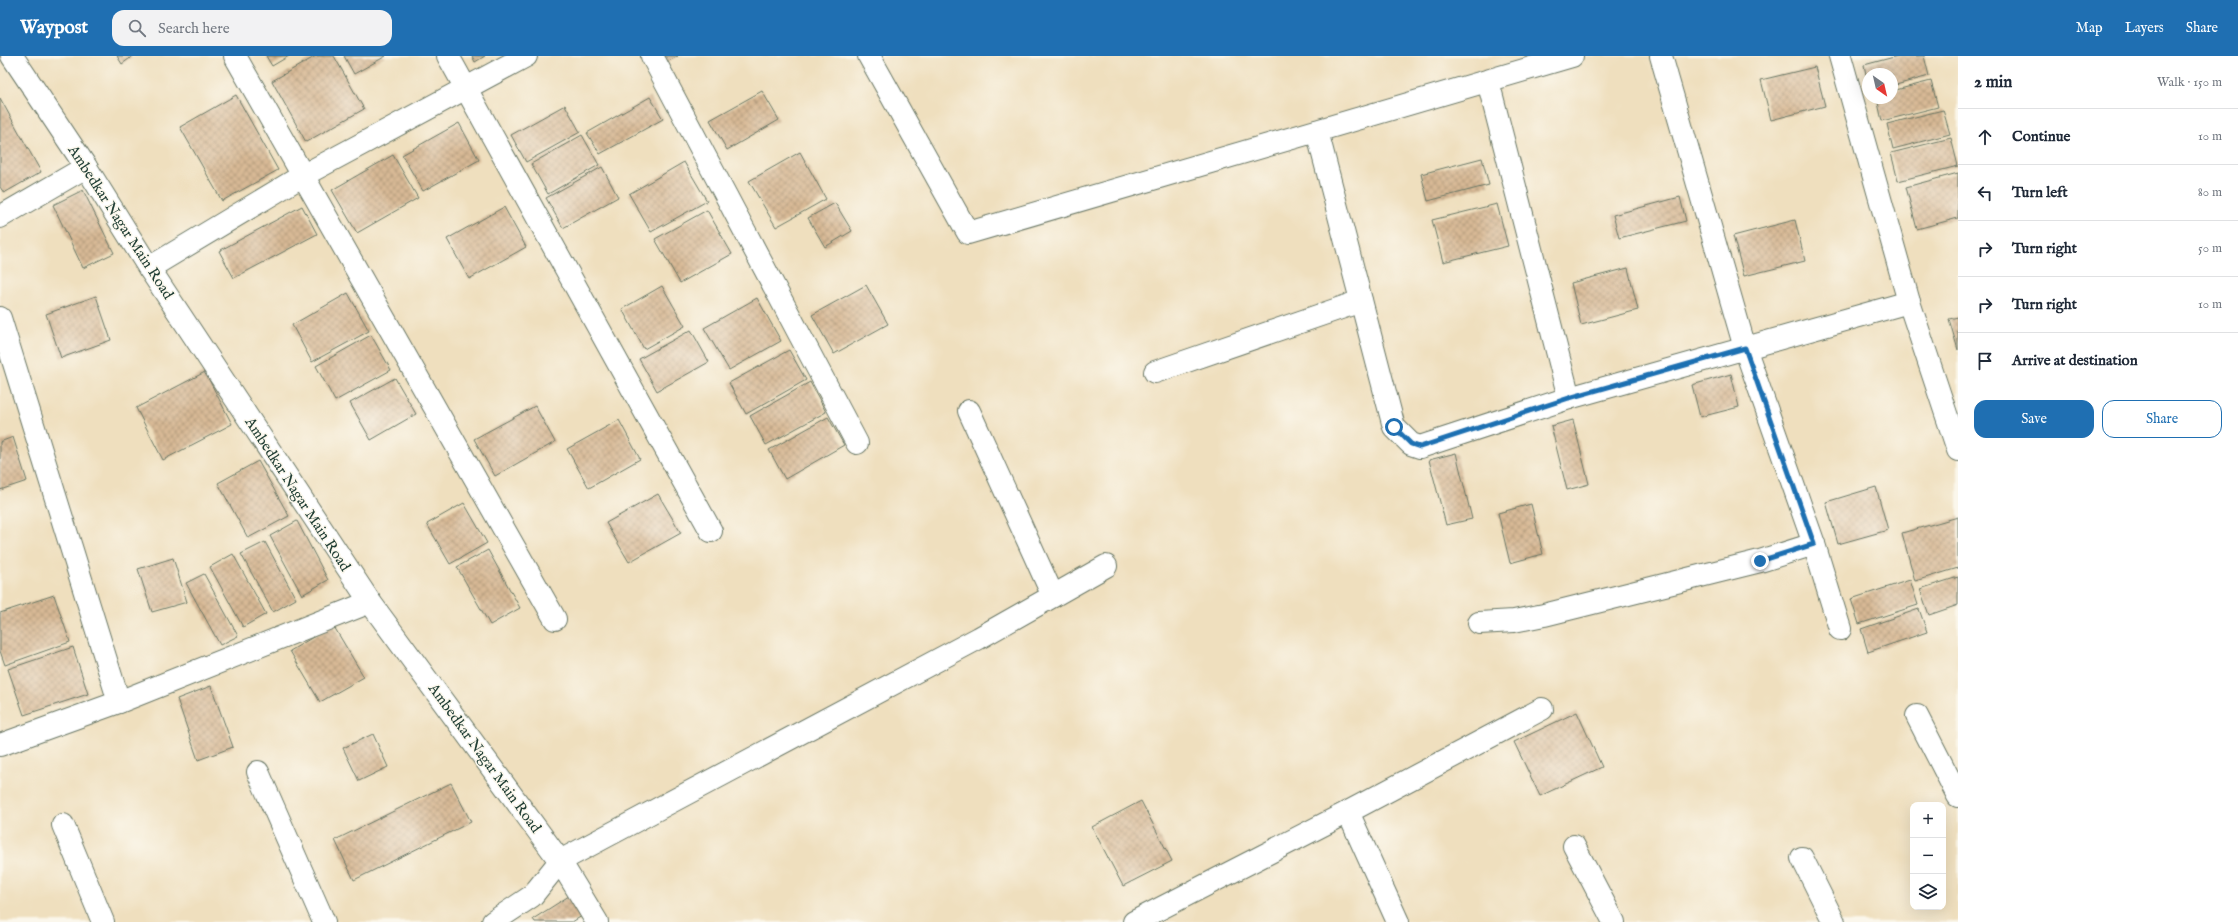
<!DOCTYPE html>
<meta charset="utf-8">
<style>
body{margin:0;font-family:"IM FELL English",serif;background:#f2f2f3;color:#1f2937}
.controls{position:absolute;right:12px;bottom:12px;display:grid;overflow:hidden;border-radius:8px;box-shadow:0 4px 16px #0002}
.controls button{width:36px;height:36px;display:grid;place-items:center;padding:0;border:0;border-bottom:1px solid #e0e1e3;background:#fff;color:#1f2937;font:20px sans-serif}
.compass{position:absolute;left:1862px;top:12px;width:36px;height:36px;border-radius:50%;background:#fff;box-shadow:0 4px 16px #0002;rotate:146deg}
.stop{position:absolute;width:12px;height:12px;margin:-9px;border:3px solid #1f6fb2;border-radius:50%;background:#fff}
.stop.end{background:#1f6fb2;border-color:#fff;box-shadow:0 1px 4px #0008}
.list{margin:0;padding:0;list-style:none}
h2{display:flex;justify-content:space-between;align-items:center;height:52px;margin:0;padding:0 16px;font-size:17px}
h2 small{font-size:13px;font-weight:400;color:#747a83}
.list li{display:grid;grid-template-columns:26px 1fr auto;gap:12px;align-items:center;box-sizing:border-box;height:56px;padding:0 16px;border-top:1px solid #e0e1e3}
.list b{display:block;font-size:15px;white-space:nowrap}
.list em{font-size:13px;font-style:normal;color:#747a83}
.actions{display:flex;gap:8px;padding:12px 16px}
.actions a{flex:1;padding:9px 0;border:1px solid #1f6fb2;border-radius:12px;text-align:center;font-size:14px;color:#1f6fb2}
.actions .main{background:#1f6fb2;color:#fff}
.icon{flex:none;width:22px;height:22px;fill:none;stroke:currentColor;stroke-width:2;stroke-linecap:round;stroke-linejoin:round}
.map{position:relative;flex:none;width:1958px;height:866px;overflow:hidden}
header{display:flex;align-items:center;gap:24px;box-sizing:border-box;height:56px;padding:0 20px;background:#1f6fb2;color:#fff}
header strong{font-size:19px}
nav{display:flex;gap:22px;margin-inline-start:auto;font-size:14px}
.search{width:280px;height:36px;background:#f2f2f3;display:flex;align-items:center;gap:10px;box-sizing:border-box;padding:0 14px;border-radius:12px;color:#747a83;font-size:15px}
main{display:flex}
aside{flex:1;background:#fff}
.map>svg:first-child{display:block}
.building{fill:url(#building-cross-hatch)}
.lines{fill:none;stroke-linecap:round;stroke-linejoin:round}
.minor-casing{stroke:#687664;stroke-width:24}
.tertiary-casing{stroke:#687664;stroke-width:24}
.minor{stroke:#fff;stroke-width:22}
.tertiary{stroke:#fff;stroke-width:22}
.route{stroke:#1f6fb2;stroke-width:5}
.labels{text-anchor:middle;stroke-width:3;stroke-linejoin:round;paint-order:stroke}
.street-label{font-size:15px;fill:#1f3d34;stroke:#fbf7ec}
</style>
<header>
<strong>Waypost</strong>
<div class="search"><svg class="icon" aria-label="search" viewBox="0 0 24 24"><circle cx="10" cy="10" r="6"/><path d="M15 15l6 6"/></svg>Search here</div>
<nav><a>Map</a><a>Layers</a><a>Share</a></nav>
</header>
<main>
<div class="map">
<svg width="1958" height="866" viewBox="0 0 1958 866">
<defs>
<pattern id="building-cross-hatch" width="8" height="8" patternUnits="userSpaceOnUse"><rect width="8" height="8" fill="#d8b995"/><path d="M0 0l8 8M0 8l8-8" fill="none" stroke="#af987a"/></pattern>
</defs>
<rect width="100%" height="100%" fill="#fbf7ec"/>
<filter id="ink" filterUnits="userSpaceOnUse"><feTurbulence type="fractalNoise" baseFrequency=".025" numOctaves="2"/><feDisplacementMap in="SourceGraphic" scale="8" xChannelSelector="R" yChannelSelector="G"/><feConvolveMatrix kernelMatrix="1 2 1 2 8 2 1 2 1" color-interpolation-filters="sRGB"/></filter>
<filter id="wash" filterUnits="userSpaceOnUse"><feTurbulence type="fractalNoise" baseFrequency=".012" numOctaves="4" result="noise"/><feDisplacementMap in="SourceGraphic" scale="16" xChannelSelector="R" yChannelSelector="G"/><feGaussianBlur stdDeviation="0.9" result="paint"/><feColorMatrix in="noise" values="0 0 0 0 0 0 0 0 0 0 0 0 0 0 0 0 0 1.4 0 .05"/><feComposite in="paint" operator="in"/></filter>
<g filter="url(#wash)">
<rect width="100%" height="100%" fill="#efdfbe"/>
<g id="blocks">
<g class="building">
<polygon points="117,0 133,0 122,8"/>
<polygon points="266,0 289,0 272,10"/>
<polygon points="316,0 334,0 364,53 306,86 272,25"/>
<polygon points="344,0 386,0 354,18"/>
<polygon points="472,0 485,0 475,6"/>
<polygon points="661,0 678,0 665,7"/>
<polygon points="1898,0 1924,0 1929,20 1892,30 1892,18 1868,18 1867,23 1864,9"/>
<polygon points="1815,11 1825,50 1771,64 1761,24"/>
<polygon points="1931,25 1938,51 1882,65 1877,42 1892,42 1892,35"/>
<polygon points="762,35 779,64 727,94 710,64"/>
<polygon points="236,39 278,114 222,145 180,71"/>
<polygon points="650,41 663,63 600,98 587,77"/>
<polygon points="0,42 41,116 4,137 0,131"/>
<polygon points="565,49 580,76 526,106 511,79"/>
<polygon points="1943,54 1950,78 1893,93 1887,68"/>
<polygon points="459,67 479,104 423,135 402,99"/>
<polygon points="582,79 599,109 548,138 531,108"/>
<polygon points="1951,82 1958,110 1898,125 1891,97"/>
<polygon points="800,96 826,143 776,171 749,125"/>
<polygon points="393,99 418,142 357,177 332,134"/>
<polygon points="1482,102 1489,129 1428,145 1421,118"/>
<polygon points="684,106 707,145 651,176 629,138"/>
<polygon points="602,111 618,141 563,172 546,142"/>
<polygon points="1958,117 1958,162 1917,173 1906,131"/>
<polygon points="83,134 114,197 83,212 53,149"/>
<polygon points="1680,141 1686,165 1619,182 1613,159"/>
<polygon points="835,147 852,175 825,191 808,162"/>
<polygon points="1497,148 1508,190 1443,206 1432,164"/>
<polygon points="302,150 317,178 234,222 219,195"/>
<polygon points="504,151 526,191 469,223 447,183"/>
<polygon points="707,154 732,198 680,227 655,183"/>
<polygon points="1795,164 1805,205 1744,220 1733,180"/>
<polygon points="1628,212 1638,254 1581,269 1571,227"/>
<polygon points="866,229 888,268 834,298 812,259"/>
<polygon points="662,230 685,270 644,293 622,253"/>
<polygon points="348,237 369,275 312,306 292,269"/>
<polygon points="96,240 111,284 61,302 46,258"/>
<polygon points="757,242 781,285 729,314 704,272"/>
<polygon points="1958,261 1958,294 1949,263"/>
<polygon points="691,274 709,306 657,335 639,303"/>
<polygon points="371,279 391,314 335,345 316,310"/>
<polygon points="789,294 806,324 746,358 729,327"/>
<polygon points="205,316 232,368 163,404 136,352"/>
<polygon points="1731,318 1739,351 1700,361 1692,329"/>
<polygon points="395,322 416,358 371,384 350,347"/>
<polygon points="810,326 826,356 766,389 750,360"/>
<polygon points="535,350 555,386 495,420 474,383"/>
<polygon points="828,361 844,389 785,423 769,394"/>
<polygon points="619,364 640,403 589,432 567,393"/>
<polygon points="1573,364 1589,428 1567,434 1551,370"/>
<polygon points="13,381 27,425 0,434 0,386"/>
<polygon points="1456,397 1472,463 1446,469 1429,404"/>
<polygon points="258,405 289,460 248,482 218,427"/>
<polygon points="1876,431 1888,474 1838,488 1826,446"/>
<polygon points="658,438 681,477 629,506 606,467"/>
<polygon points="464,447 487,487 450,508 427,468"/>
<polygon points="1531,448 1543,498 1510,507 1498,457"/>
<polygon points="1958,461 1958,512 1915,525 1902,477"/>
<polygon points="297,465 328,524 302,539 270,480"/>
<polygon points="265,486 296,543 273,556 241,498"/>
<polygon points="488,494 520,552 490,569 457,511"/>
<polygon points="233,498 266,558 243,571 210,511"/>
<polygon points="173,502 187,546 152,556 138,513"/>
<polygon points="204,518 238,580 220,589 186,527"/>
<polygon points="1958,521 1958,549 1929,559 1920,533"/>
<polygon points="1910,524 1918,549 1859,568 1851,543"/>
<polygon points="54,539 70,586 5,609 0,595 0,557"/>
<polygon points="1919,553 1927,576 1868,596 1861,573"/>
<polygon points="333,569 364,621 320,646 290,595"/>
<polygon points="73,591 88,638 24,659 8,613"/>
<polygon points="211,630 233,691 198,704 177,643"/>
<polygon points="1577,656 1602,711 1540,740 1514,686"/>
<polygon points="373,678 388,711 359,725 343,692"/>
<polygon points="451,727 471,766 354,824 335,784"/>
<polygon points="1141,745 1172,805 1123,830 1092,771"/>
<polygon points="569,840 582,860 572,866 535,866 533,863"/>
</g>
</g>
</g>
<g filter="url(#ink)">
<use href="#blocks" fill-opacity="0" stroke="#687664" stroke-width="1"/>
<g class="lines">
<g class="minor-casing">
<g id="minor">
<polyline points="235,0 555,563"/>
<polyline points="448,0 711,475"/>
<polyline points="652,0 857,387"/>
<polyline points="869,0 968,177 1572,0"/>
<polyline points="1661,0 1745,292 1814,488 1840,573"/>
<polyline points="1840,0 1909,246 1958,394"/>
<polyline points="1488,25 1569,342"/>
<polyline points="1317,75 1394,371 1411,388 1420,391 1569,342 1909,246"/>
<polyline points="0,161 86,111"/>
<polyline points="149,212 302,120 526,0"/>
<polyline points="0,262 119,646"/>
<polyline points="1155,316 1361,245"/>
<polyline points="969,355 1053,540"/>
<polyline points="1479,567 1514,565 1544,559 1760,505 1814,488"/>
<polyline points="1917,660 1958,740"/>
<polyline points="0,689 119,646 370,546"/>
<polyline points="258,716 324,866"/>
<polyline points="1348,756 1398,866"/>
<polyline points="63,769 103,866"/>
<polyline points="1574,790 1614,866"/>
<polyline points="1802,802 1834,866"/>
<polyline points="493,866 532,840 560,805 979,582 1106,510"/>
<polyline points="1134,866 1348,756 1542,653"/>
</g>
</g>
<g class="tertiary-casing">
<polyline id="tertiary" points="12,0 86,111 149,212 370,546 560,805 597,866"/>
</g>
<use href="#minor" class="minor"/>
<use href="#tertiary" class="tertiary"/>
</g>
</g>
<g class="lines" filter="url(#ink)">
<polyline class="route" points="1394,371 1411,388 1420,391 1569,342 1745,292 1814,488 1760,505"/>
</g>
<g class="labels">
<g class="street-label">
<text transform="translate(121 166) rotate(57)" y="5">Ambedkar Nagar Main Road</text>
<text transform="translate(298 438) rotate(57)" y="5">Ambedkar Nagar Main Road</text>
<text transform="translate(485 702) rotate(54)" y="5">Ambedkar Nagar Main Road</text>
</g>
</g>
</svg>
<div class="controls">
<button>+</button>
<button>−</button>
<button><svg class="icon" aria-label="layers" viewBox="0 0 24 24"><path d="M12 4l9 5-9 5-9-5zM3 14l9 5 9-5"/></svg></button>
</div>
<svg class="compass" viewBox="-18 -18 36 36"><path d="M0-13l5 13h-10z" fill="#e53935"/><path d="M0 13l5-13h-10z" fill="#747a83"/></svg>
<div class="stop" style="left:1394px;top:371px"></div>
<div class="stop end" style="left:1760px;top:505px"></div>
</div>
<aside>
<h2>2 min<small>Walk · 150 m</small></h2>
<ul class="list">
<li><svg class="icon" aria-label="ahead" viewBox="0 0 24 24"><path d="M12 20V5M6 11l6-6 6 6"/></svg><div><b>Continue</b></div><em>10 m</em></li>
<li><svg class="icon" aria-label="left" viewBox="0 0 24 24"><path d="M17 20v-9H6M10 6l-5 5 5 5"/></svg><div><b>Turn left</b></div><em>80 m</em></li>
<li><svg class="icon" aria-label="right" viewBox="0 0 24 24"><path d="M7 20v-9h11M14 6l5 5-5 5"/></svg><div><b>Turn right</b></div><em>50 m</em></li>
<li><svg class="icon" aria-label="right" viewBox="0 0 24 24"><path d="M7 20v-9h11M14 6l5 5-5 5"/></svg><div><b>Turn right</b></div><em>10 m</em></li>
<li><svg class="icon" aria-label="arrive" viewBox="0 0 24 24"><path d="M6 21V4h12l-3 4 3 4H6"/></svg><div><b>Arrive at destination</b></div></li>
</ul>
<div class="actions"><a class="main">Save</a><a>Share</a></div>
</aside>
</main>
